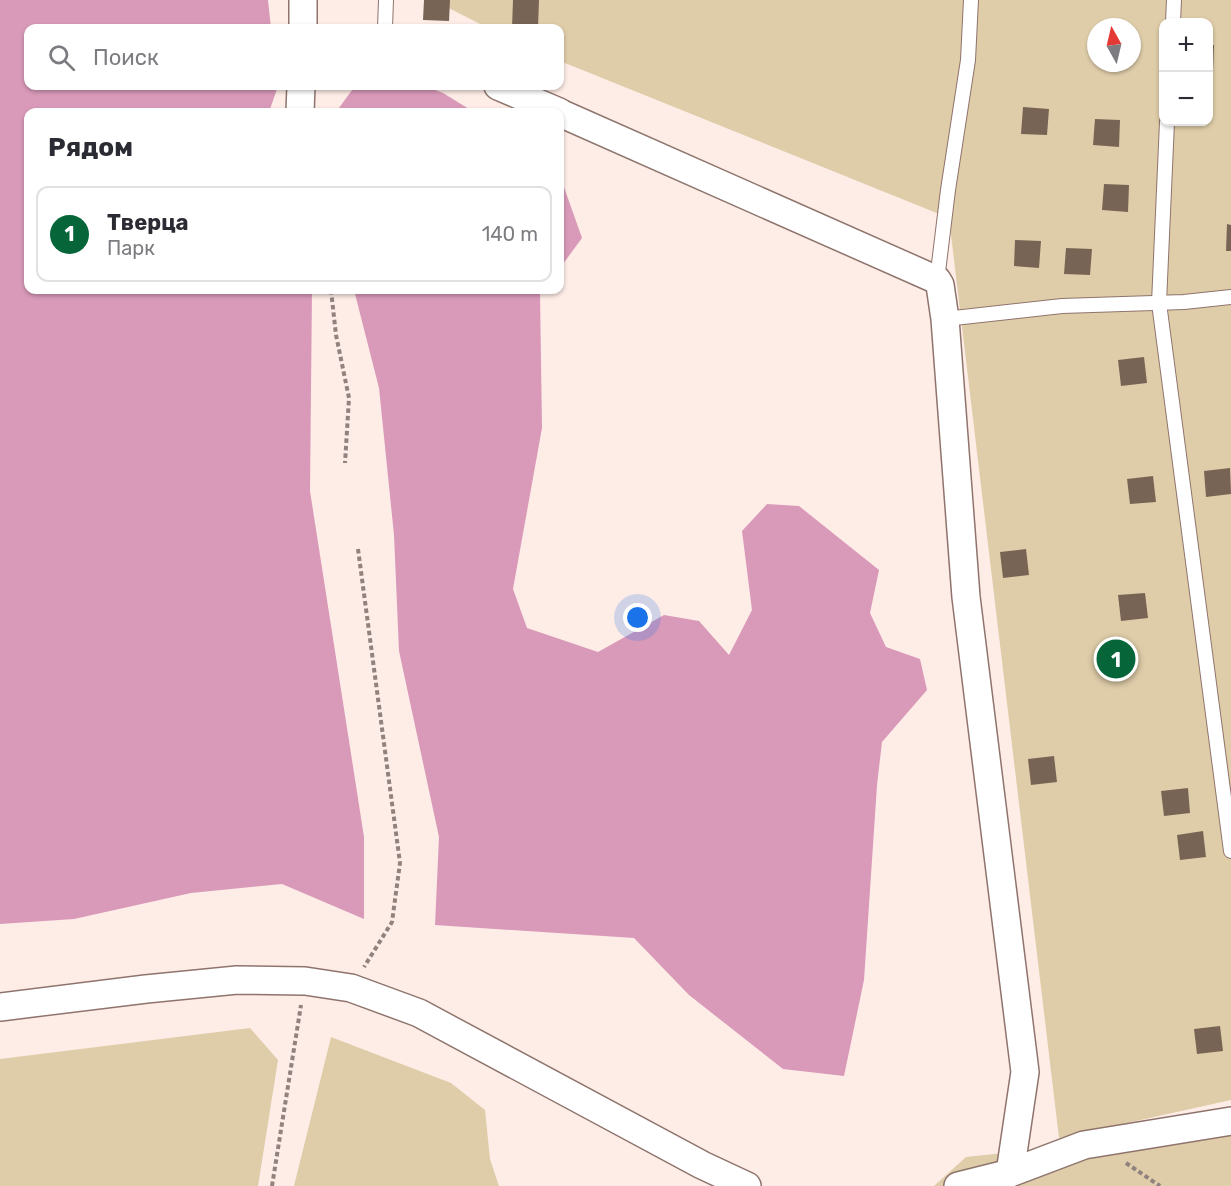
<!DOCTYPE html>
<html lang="ru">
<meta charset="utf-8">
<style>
body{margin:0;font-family:Rubik,sans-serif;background:#f7f7f7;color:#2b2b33}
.controls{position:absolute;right:18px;top:18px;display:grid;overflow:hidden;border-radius:12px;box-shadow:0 2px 4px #0004}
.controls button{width:54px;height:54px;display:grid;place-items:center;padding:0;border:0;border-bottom:2px solid #e1e1e2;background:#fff;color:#2b2b33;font:30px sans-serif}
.compass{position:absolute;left:1087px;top:18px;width:54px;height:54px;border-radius:50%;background:#fff;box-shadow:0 2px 4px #0004;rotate:352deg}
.you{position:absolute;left:638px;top:618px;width:21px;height:21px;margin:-15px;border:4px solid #fff;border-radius:50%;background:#1a73e8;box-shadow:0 0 0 9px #1a73e833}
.badge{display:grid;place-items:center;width:39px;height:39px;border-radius:50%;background:#06663a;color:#fff;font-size:20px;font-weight:700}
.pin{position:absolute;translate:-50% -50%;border:3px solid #fff;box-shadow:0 2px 6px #0006}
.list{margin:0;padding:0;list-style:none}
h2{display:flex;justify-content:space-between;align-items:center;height:78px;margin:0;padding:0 24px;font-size:26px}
h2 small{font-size:20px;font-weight:400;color:#7c7c81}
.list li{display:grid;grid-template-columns:39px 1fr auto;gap:18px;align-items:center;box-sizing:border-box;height:96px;margin:0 12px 12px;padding:0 12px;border:2px solid #e1e1e2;border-radius:12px}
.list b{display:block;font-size:22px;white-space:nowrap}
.list p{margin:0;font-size:20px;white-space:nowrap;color:#7c7c81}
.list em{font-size:20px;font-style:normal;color:#7c7c81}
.icon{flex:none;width:33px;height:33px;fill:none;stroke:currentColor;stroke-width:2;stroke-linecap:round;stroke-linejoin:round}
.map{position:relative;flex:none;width:1231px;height:1186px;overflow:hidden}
.search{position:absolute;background:#fff;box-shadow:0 2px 4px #0004;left:24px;top:24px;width:540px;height:66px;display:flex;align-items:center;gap:15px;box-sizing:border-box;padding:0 21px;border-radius:12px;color:#7c7c81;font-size:22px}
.panel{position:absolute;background:#fff;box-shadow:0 2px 4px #0004;left:24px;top:108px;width:540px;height:186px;border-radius:12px}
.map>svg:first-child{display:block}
.green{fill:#dfcda9;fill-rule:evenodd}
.water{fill:#d99ab9}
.building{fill:#786454}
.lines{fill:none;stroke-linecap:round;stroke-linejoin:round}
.service-casing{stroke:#8e746c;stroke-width:16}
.minor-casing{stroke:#8e746c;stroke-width:30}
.path{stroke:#90827e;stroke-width:4;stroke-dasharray:4.5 3;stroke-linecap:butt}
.service{stroke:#fff;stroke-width:14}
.minor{stroke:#fff;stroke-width:27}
</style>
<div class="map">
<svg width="1231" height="1186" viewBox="0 0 1231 1186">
<rect width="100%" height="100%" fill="#feece7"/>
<g class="green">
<path d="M433 0H1231V1100L1059 1138 949 218 560 61V28H488ZM1164 22H1208V122H1164ZM1096 27H1132V63H1096Z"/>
<polygon points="250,1028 278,1060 258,1186 0,1186 0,1059"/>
<polygon points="331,1037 451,1083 485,1110 490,1159 499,1186 294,1186"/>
<polygon points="1231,1129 1231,1186 934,1186 966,1157"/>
</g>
<g class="water">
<polygon points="0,0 268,0 271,28 28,28 28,86 276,86 277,89 269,112 28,112 28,290 312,290 310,491 364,837 364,919 282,884 191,893 74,919 0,924"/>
<polygon points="355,86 425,86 443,93 474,112 336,112"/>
<polygon points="560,176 582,238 560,268"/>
<polygon points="354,290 543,290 540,294 542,428 513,589 527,628 598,652 664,615 699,621 729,655 752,610 742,531 767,504 799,506 879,570 870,613 886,647 920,659 927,690 882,742 877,785 864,980 844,1076 783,1069 689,995 634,938 435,925 439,837 399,651 394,535 379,388"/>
</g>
<g class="building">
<polygon points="424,0 450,0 449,21 423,20"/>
<polygon points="513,0 539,0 538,28 512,28"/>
<polygon points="1208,45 1214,45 1213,72 1208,72"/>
<polygon points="1023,107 1049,109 1047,135 1021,134"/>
<polygon points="1095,119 1120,120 1119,147 1093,145"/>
<polygon points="1104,184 1129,185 1128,212 1102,210"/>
<polygon points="1227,224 1231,225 1231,251 1226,251"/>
<polygon points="1015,240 1041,241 1039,268 1014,266"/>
<polygon points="1066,248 1092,249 1090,275 1064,274"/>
<polygon points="1144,357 1147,383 1121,386 1118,360"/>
<polygon points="1230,468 1231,494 1206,497 1204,471"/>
<polygon points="1153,476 1156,502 1130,504 1127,479"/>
<polygon points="1026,549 1029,575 1003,578 1000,552"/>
<polygon points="1145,593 1148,618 1121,621 1118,595"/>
<polygon points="1054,756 1057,782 1031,785 1028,759"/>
<polygon points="1188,788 1190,813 1164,816 1161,791"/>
<polygon points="1203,831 1206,857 1180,860 1177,835"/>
<polygon points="1220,1026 1223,1051 1197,1054 1194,1029"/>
</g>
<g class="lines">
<g class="service-casing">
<g id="service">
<polyline points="1173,22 1174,0"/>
<polyline points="385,28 386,0"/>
<polyline points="1167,122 1159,303 1231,851"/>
<polyline points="937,280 948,190 968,60 971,0"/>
<polyline points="945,319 1062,306 1184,302 1231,297"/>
</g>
</g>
<g class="minor-casing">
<g id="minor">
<polyline points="303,0 303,28"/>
<polyline points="498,86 559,112"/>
<polyline points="300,112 301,86"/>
<polyline points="560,113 937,280 940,285 945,319 966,597 1025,1072 1010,1173"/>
<polyline points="0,1007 146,989 237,980 305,981 351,988 419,1013 702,1165 747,1186"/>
<polyline points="958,1186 1010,1173 1084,1145 1231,1121"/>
</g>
</g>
<g class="path">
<polyline points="331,290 336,335 349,398 345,463"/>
<polyline points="358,549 400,863 392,922 364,967"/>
<polyline points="1126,1163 1160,1186"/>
<polyline points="272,1186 301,1005"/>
</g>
<use href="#service" class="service"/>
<use href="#minor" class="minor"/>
</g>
</svg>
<div class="controls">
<button>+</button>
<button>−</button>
</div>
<svg class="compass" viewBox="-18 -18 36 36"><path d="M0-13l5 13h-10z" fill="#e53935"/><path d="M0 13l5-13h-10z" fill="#7c7c81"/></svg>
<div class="you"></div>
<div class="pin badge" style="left:1116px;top:659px">1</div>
<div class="search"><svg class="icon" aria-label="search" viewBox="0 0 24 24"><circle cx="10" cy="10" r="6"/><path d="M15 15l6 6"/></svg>Поиск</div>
<section class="panel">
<h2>Рядом<small></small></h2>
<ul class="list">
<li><span class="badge">1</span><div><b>Тверца</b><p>Парк</p></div><em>140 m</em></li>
</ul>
</section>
</div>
